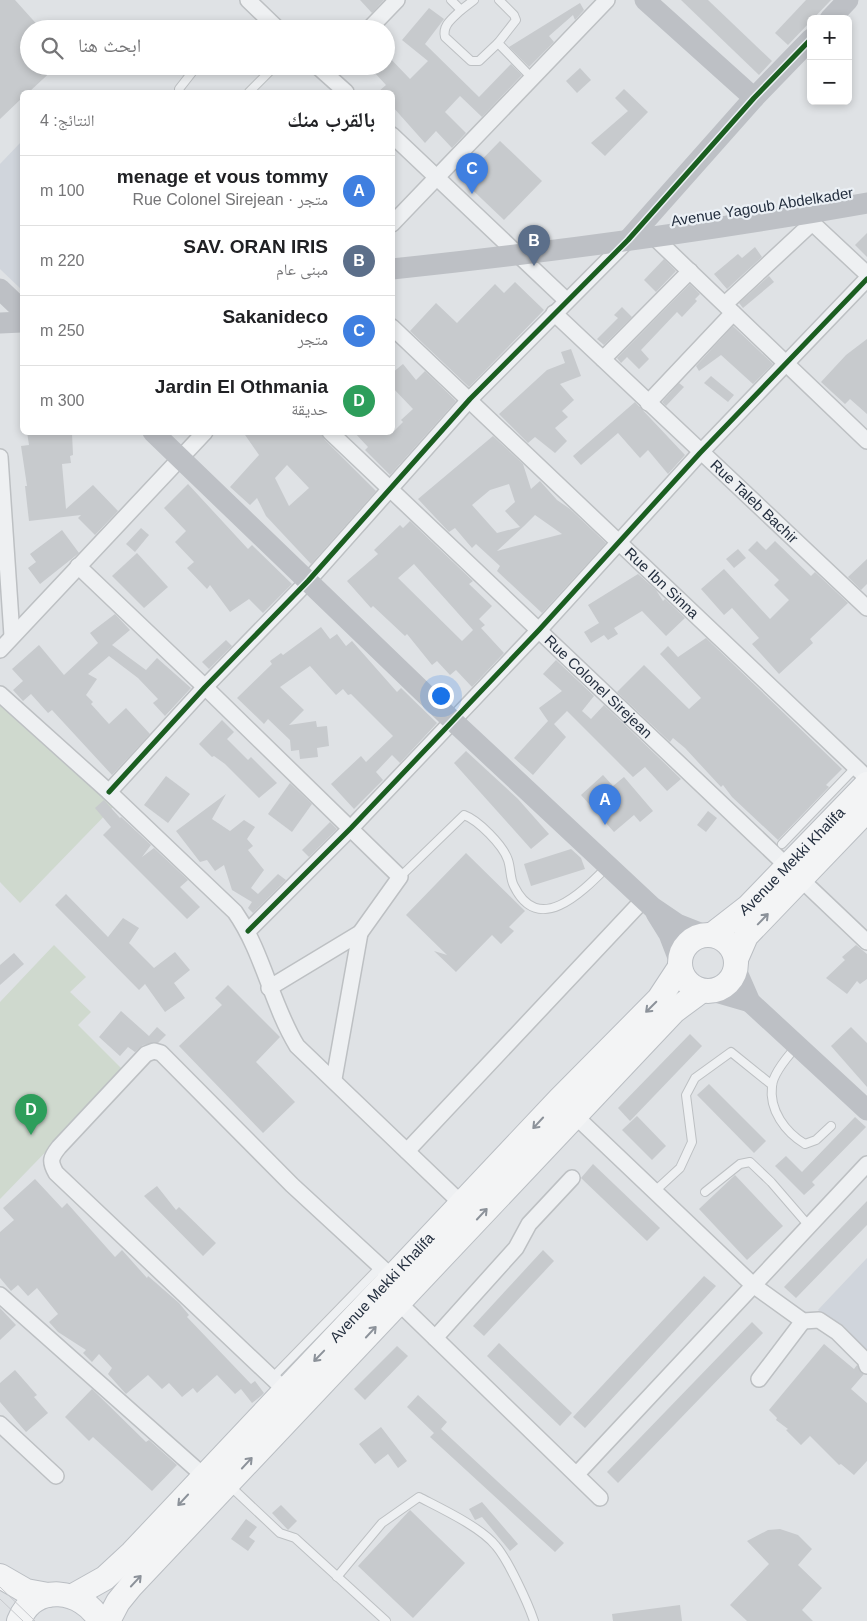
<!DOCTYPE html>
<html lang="ar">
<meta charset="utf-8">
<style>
body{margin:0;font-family:Helvetica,"Noto Naskh Arabic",sans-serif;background:#f2f2f2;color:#202124;direction:rtl}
.controls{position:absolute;right:15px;top:15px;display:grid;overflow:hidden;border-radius:8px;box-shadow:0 2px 8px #0003}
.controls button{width:45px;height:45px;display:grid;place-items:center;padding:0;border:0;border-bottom:1px solid #e0e0e0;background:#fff;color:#202124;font:25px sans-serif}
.you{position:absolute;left:440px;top:695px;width:18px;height:18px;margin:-12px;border:4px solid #fff;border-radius:50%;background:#1a73e8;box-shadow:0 0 0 8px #1a73e833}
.badge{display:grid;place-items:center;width:32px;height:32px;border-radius:50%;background:#656e79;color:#fff;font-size:16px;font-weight:700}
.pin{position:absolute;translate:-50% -41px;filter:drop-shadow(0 1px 2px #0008)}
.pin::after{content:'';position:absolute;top:26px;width:18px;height:15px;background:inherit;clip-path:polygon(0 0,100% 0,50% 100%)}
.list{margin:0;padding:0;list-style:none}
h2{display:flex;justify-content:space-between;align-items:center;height:65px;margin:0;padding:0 20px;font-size:21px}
h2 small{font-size:16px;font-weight:400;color:#757577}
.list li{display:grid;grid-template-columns:32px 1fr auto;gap:15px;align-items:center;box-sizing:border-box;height:70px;padding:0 20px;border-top:1px solid #e0e0e0}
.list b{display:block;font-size:19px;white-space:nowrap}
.list p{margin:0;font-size:16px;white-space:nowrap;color:#757577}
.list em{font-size:16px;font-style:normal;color:#757577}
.icon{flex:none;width:28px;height:28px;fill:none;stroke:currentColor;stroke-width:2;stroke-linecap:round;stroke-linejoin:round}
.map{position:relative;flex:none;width:867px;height:1621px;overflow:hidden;direction:ltr}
.search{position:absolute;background:#fff;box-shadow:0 2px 8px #0003;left:20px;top:20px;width:375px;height:55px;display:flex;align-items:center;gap:12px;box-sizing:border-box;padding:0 18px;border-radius:28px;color:#757577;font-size:19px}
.panel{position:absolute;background:#fff;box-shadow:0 2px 8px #0003;left:20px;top:90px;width:375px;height:345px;border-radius:8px;direction:rtl}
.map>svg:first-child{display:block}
.built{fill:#d0d5dc}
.green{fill:#cfd9ce}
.building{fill:#c7cacd;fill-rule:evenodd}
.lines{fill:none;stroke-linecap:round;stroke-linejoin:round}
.lane-casing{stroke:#bdc0c3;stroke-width:10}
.street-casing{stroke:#bdc0c3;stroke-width:18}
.primary-casing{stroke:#babec3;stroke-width:26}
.lane{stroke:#eef0f2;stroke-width:8}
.street{stroke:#eef0f2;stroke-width:15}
.secondary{stroke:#bdc0c5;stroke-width:21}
.primary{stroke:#f3f4f5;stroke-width:24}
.tram{stroke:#c7c9cd;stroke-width:1}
.cycleway-casing{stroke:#ebf0f5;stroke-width:8}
.cycleway{stroke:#1b5e20;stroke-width:5}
.oneway{stroke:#8c929a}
.labels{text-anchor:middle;stroke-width:4.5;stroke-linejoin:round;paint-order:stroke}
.street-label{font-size:15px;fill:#242f3f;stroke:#ebf0f5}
</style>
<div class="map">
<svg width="867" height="1621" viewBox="0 0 867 1621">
<rect width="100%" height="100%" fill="#dfe2e5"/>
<g class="built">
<polygon points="22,141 22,290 0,269 0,164"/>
<polygon points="867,1258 867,1353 818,1310"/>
</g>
<g class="green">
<polygon points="0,699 113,807 20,903 0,882"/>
<polygon points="54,945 86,977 70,992 91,1012 78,1025 124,1071 0,1199 0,1002"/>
</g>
<g class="building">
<polygon points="0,0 15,0 41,29 29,29 29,66 57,66 29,92 22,92 22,98 0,119"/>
<polygon points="360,0 384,0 372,13"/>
<polygon points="681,0 708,0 772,61 759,75"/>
<polygon points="806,0 831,0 788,45 775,33"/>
<polygon points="580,3 584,10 575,20 573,15 549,36 554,42 529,67 509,47"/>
<polygon points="429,8 444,19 425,44 479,97 511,64 522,75 482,117 460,96 445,112 466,133 452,148 436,131 425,143 392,106 392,92 378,92 386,85 373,71 379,66 386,66 386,54 410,79 428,61 402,40"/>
<polygon points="580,68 591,80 577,93 566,81"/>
<polygon points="624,89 648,112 605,156 591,143 628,111 615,98"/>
<polygon points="500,141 542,181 504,220 462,180"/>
<polygon points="867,233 867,257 855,245"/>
<polygon points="755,247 762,257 727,289 714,274 738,254 742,258"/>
<polygon points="664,259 676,271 656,292 644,280"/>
<polygon points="769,276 774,282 743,308 739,303"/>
<polygon points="515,282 544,310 469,387 410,331 436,303 457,323 495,284 504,293"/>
<polygon points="690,284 700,294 695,299 697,301 682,317 677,312 641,350 649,359 639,369 627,357 621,363 617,358"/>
<polygon points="622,307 632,317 604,345 597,339 618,318 614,315"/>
<polygon points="733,326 773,364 753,384 721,355 699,371 696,366"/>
<polygon points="867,339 867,414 850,399 845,404 821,382 846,355"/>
<polygon points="571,349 581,376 560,384 574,400 562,411 568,417 555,428 567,441 555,453 535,437 528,443 499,414 547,370 565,363 561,352"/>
<polygon points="403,364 416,380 425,371 456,401 390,475 365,450 368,447 354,432 393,432 403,422 401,420 413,409 392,387 392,373"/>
<polygon points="711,376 734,395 728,402 704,383"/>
<polygon points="679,383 684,387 666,406 662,402"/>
<polygon points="635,402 685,455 668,474 648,450 640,458 618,433 581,465 573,456"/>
<polygon points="27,432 72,433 73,455 70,456 71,463 62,464 66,509 93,485 118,511 95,535 78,518 81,515 29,521 25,486 27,486 21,446 29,445"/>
<path d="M243 432H321L324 439 376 491 311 564 266 516 257 498 250 505 230 487 259 455ZM287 465 309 488 289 506 275 478Z"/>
<path d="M493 436 523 464 531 489 540 481 557 500 570 509 606 543 542 613 497 571 500 566 476 544 472 548 455 528 449 532 418 499ZM509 484 515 502 505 511 520 527 497 533 472 505 490 490ZM535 515 562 534 497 551 524 526Z"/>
<polygon points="188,484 248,549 252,545 292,584 263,613 249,599 230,612 210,585 207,589 187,568 194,562 175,542 186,531 164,508"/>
<path d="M410 521 473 581 469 584 492 606 479 619 485 625 481 628 504 653 472 687 456 670 450 675 437 661 432 665 407 634 405 636 373 606 371 608 347 581 378 554 374 550 400 525 403 528ZM414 564 473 630 462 641 398 578Z"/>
<polygon points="141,528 149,535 135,552 126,544"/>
<polygon points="62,530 79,553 40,584 28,568 36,562 30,554"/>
<polygon points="757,541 766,550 775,541 811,576 815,572 848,603 810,639 813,643 779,674 752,644 759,638 732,608 724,615 701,589 724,569 770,619 789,600 774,585 779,580 748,550"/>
<polygon points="738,549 746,558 734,568 726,559"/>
<polygon points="137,553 168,587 144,608 112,576"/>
<polygon points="867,559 867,584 861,590 848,577"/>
<polygon points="638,574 656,590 663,601 665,599 685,618 666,636 642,611 614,628 618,634 608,640 604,635 591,643 584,632 599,623 588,605"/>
<polygon points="115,614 130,630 112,645 146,670 157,658 191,688 165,716 153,703 158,699 138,678 109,656 88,674 97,679 86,695 93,702 91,704 109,724 126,708 150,734 112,775 52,710 48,713 31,694 23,701 13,690 23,681 12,669 39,645 64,675 98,643 90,633"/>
<polygon points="321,627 330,639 337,634 346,646 352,641 397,692 401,688 437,723 400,763 392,755 376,772 383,780 354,809 331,784 361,756 366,762 393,736 351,694 348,695 343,689 336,695 310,666 280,687 304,710 289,725 316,721 317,727 327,726 329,746 317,748 318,757 300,759 299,750 291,751 290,740 268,719 264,724 237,698 272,664 270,661 281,653 283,655"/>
<polygon points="706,638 842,769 826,785 829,787 778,840 732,797 723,785 721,787 685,748 673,738 670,742 617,692 644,665 689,709 701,698 660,654 668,646 678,657"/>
<polygon points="226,640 232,646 209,669 202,662"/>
<polygon points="556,660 594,696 582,711 591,719 604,705 681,779 667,791 645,767 633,777 567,711 554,724 566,737 533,775 514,758 548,721 539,708 562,691 543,674"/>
<polygon points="222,720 234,732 227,739 248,760 251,757 277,783 259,798 225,764 214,756 212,757 199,744"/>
<polygon points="466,751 518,799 549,834 531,849 454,763"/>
<polygon points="603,775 613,786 624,777 653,811 640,822 634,815 614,832 581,795"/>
<polygon points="166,776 190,794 168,823 144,805"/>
<polygon points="290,783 312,804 292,832 268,814"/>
<polygon points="226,794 212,819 230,831 244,820 255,827 247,839 253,846 248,850 264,870 251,888 258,894 278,874 286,880 253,913 248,908 252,902 232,890 224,865 215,871 207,860 200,862 176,831"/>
<polygon points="104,800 120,818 121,817 151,845 142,857 154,848 188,880 180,887 200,907 187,919 103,835 111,827 95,808"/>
<polygon points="708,811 717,818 706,832 697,825"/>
<polygon points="330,822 337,829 309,857 302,850"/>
<polygon points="571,849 581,858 585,869 531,886 524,864"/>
<polygon points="466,853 525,911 509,927 514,931 501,944 492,935 456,972 434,951 447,955 406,915"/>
<polygon points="66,894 108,937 123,918 139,928 129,943 154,968 175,952 190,970 174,983 185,998 165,1012 145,984 139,990 55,905"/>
<polygon points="856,945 867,954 867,979 860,984 857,981 847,994 826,978 845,960 842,957"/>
<polygon points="14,953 24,964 0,985 0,965"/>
<polygon points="228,985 280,1037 256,1062 295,1102 263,1133 179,1046 222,1005 215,998"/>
<polygon points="121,1011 149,1036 157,1027 166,1035 158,1043 143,1045 135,1052 128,1047 120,1056 99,1037"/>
<polygon points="851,1027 867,1043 867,1087 831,1046"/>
<polygon points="690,1034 702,1046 630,1121 618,1108"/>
<polygon points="709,1084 766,1141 754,1153 697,1095"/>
<polygon points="637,1116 666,1146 652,1160 622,1130"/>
<polygon points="855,1117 866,1127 812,1182 815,1185 804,1195 775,1166 786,1156 802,1172"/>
<polygon points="593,1164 660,1228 647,1241 581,1178"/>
<polygon points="735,1175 783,1226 747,1260 699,1209"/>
<polygon points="35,1179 62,1208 67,1203 115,1257 122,1250 147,1278 148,1276 179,1303 189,1315 187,1317 251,1384 255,1381 264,1393 261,1396 252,1403 241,1389 235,1394 217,1375 197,1393 193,1388 182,1397 169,1383 162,1389 148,1375 126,1394 108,1374 112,1368 99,1354 92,1362 83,1353 86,1350 58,1332 49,1322 58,1314 37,1288 28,1296 18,1285 11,1291 0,1278 0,1232 14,1220 3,1208"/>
<polygon points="157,1186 176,1210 179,1207 216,1243 203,1256 144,1196"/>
<polygon points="867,1201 867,1225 796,1298 784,1287"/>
<polygon points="543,1250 554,1261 484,1336 473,1326"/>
<polygon points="704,1276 716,1286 585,1428 573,1417"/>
<polygon points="0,1308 16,1325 0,1340"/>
<polygon points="752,1322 763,1333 618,1483 607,1472"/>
<polygon points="499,1343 572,1413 560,1426 487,1356"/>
<polygon points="824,1344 854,1369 857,1365 864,1374 851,1389 867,1403 867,1461 854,1475 841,1464 839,1465 810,1436 801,1445 786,1430 788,1429 776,1420 777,1418 769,1410"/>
<polygon points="397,1346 408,1356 365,1400 354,1389"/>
<polygon points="15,1370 37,1395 34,1397 48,1413 26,1432 0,1402 0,1383"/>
<polygon points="92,1389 146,1442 149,1440 177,1465 152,1491 93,1437 89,1441 65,1417"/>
<polygon points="418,1395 447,1422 441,1429 564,1543 555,1552 430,1437 434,1433 407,1407"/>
<polygon points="381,1427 407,1461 398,1468 388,1454 375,1464 359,1444"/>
<polygon points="482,1502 518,1544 510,1551 482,1517 475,1520 469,1509"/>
<polygon points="281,1505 297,1521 288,1530 272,1513"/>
<polygon points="410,1510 465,1563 413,1618 358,1566"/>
<polygon points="246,1519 257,1527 249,1537 255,1541 248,1551 231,1539"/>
<polygon points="780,1529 798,1535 812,1549 798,1565 822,1588 802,1610 813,1621 747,1621 730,1605 769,1564 747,1541 768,1530"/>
<polygon points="680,1605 682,1621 613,1621 612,1614"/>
</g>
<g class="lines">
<g class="lane-casing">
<g id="lane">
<polyline points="451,0 461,10 474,0"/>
<polyline points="499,0 514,15 516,20 498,43 532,78"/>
<path d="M461 10C453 18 442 25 445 37L471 61H479L498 43"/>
<polyline points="231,29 233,27"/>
<polyline points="179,92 179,89 197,66"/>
<polyline points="249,92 275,66"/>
<polyline points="782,844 856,767"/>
<path d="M400 877 464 815C478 820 503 845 508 860 511 869 510 879 514 886 539 937 583 891 607 867"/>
<path d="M796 1047C788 1056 773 1074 772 1086 769 1110 785 1132 805 1144L816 1140 831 1126"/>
<polyline points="655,1191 680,1168 692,1142 686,1095 695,1078 731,1052 772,1085"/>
<polyline points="705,1192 740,1164 750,1162 771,1182 809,1226"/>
<polyline points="272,1378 380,1267"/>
<polyline points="229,1485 280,1533 295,1538 386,1621"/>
<path d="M337 1577 382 1523 419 1497C440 1508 481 1527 496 1546 508 1560 528 1603 534 1621"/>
</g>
</g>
<g class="street-casing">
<g id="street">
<polyline points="248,0 278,29"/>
<polyline points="369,29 397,0"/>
<polyline points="317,66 346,92"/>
<polyline points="392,135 566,300"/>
<polyline points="806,217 867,274"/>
<polyline points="392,224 607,0"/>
<polyline points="655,238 867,441"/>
<polyline points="725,304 812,223"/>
<path id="s1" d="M554 313 867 608"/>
<path id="s2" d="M392 327 867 778"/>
<polyline points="603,359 690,271"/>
<polyline points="648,403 733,313"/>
<path id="s3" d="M330 432 867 942"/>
<polyline points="0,457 12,636"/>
<polyline points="78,566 205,687 400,877 360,933 269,988"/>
<polyline points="0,650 205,432"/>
<path d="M0 694 109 792 235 912C263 952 271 1003 297 1046L462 1204"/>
<polyline points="109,792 205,687 308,581 470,399 628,240"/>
<polyline points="248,931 351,828 539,630 700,453 867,279"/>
<polyline points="334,1079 360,933"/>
<polyline points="569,1110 753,1285 803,1321 819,1320 837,1332 865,1360 867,1366"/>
<polyline points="407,1151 644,899"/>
<polyline points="0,1295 205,1477"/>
<polyline points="399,1303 600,1498"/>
<polyline points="435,1338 516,1248 529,1224 572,1178"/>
<polyline points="759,1379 803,1321"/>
<path d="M286 1391 56 1173C49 1161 51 1157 59 1147L146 1054 154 1051 161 1053 292 1185 393 1278"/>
<polyline points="0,1424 56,1476"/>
<polyline points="577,1474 867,1164"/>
</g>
</g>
<g class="primary-casing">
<g id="primary">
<circle cx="708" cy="963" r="28"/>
<path id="s4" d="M712 935 748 907 867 784"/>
<polyline points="736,959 746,936 867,810"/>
<polyline points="0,1576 26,1591 48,1595"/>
<path id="s5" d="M73 1596 105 1578 132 1553 559 1100 659 999 680 967"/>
<path d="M19 1621C34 1582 83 1589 100 1621"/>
<polyline points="108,1621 118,1602 131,1586 674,1011 701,991"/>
</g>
</g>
<use href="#lane" class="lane"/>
<use href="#street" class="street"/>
<g class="secondary">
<polyline points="645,0 754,98"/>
<polyline points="830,19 848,0"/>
<polyline points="628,240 754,98 811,39"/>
<path d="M392 269C551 252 710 231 867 203"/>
<polyline points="0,289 22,310"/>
<polyline points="0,323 22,322"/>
<polyline points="153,432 452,720 652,907 677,924 705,935"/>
<polyline points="656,913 669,934 679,960"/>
<polyline points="736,970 750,1002 867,1110"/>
<polyline points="712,991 750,1002"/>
</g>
<use href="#primary" class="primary"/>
<g class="tram">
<polyline points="0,1587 35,1621"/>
<polyline points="0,1599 23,1621"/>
</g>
<g class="cycleway-casing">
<g id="cycleway">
<polyline points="109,792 205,687 308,581 470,399 628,240 754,98 811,39"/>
<polyline points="248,931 351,828 539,630 700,453 867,279"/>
</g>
</g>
<use href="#cycleway" class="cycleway"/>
</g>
<defs><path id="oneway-shaft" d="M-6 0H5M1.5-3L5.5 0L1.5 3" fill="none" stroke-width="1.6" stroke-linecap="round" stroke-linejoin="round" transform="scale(1.25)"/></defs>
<g class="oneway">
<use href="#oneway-shaft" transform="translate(763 919) rotate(-46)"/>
<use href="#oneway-shaft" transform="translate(651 1007) rotate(135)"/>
<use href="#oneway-shaft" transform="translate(538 1123) rotate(133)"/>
<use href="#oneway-shaft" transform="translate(482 1214) rotate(-47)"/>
<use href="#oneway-shaft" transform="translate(371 1332) rotate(-47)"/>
<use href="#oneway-shaft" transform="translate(319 1356) rotate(134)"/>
<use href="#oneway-shaft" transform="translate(247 1463) rotate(-47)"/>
<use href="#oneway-shaft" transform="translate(183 1500) rotate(133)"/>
<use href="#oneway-shaft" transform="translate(136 1581) rotate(-47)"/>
</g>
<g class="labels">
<g class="street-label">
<text transform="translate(762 207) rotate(-9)" y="5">Avenue Yagoub Abdelkader</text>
<text dy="5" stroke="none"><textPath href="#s1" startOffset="275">Rue Taleb Bachir</textPath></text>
<text dy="5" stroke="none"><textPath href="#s2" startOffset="372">Rue Ibn Sinna</textPath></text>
<text dy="5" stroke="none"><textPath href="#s3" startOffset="370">Rue Colonel Sirejean</textPath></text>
<text dy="5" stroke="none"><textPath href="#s4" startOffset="109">Avenue Mekki Khalifa</textPath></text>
<text dy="5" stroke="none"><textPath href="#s5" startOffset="438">Avenue Mekki Khalifa</textPath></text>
</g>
</g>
</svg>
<div class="controls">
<button>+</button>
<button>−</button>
</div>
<div class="you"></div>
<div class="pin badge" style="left:605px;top:825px;background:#3f7fe0">A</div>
<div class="pin badge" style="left:534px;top:266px;background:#5c6f8a">B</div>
<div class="pin badge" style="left:472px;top:194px;background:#3f7fe0">C</div>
<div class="pin badge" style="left:31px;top:1135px;background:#2e9e5b">D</div>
<div class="search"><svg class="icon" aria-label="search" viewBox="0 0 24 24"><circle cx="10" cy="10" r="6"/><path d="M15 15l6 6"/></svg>ابحث هنا</div>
<section class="panel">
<h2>بالقرب منك<small>النتائج: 4</small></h2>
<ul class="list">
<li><span class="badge" style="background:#3f7fe0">A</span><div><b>menage et vous tommy</b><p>متجر · Rue Colonel Sirejean</p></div><em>100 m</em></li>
<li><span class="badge" style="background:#5c6f8a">B</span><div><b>SAV. ORAN IRIS</b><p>مبنى عام</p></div><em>220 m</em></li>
<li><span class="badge" style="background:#3f7fe0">C</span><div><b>Sakanideco</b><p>متجر</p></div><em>250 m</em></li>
<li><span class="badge" style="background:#2e9e5b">D</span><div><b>Jardin El Othmania</b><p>حديقة</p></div><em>300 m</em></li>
</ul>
</section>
</div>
